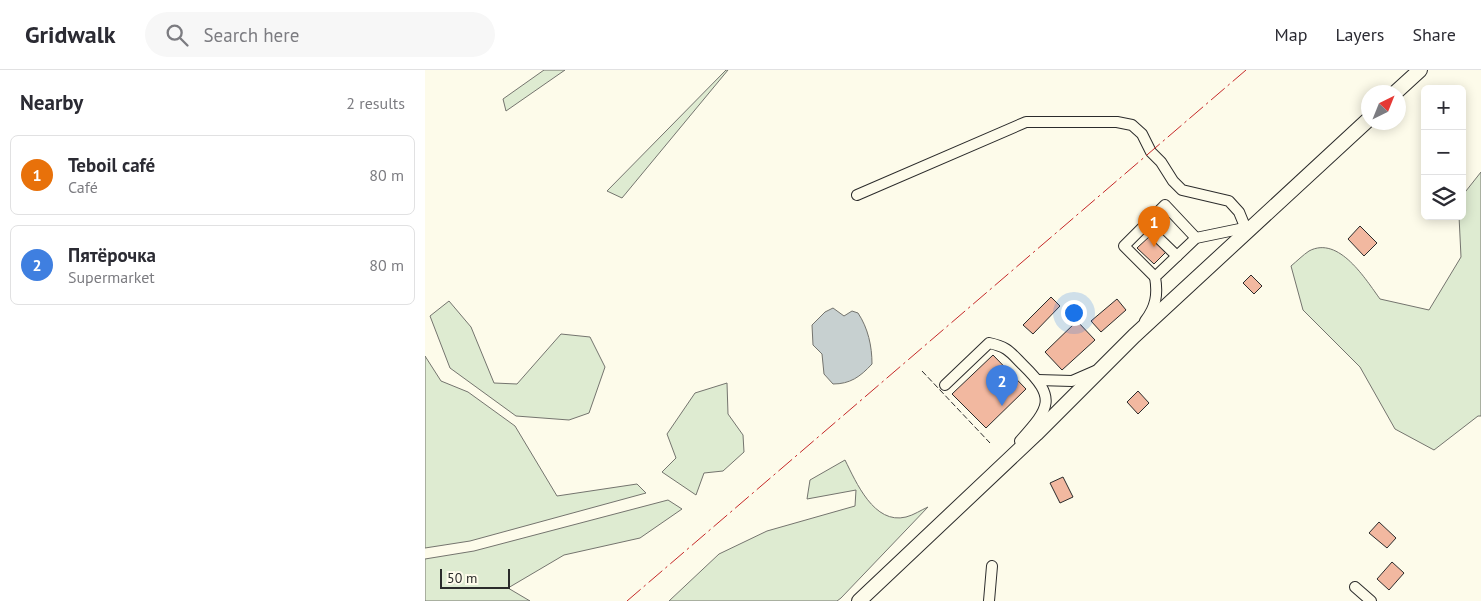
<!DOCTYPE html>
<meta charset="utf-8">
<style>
body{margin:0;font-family:"PT Sans",sans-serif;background:#f7f7f7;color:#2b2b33}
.controls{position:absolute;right:15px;top:15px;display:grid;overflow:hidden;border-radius:8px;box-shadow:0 2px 12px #0003}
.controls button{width:45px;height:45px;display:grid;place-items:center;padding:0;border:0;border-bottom:1px solid #e1e1e2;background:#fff;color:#2b2b33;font:25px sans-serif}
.compass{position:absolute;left:936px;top:15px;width:45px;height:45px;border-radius:50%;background:#fff;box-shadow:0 2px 12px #0003;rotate:43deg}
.scale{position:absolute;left:15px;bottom:12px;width:70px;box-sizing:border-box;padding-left:5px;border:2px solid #2b2b2b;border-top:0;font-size:14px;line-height:18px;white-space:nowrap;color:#2b2b2b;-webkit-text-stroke:4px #fdfbea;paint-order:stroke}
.you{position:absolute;left:648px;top:242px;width:18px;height:18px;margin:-12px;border:4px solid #fff;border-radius:50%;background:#1a73e8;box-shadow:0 0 0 8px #1a73e833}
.badge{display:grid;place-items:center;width:32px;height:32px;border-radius:50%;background:#b45309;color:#fff;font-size:16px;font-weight:700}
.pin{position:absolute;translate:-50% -41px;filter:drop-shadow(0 1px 2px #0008)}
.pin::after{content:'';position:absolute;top:26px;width:18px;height:15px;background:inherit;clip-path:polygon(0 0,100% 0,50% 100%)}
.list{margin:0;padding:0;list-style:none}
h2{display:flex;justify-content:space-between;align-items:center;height:65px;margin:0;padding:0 20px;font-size:21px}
h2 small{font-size:16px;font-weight:400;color:#7c7c81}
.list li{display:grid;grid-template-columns:32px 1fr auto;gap:15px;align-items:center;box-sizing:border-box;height:80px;margin:0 10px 10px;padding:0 10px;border:1px solid #e1e1e2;border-radius:8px}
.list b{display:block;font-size:19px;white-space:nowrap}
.list p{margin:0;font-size:16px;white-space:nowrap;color:#7c7c81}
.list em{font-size:16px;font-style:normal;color:#7c7c81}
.icon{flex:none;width:28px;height:28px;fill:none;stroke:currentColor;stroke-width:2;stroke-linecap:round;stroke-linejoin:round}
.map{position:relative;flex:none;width:1056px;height:531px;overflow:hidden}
header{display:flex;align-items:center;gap:30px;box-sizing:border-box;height:70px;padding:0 25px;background:#fff;border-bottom:1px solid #e1e1e2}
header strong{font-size:24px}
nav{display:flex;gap:28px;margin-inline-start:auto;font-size:18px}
.search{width:350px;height:45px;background:#f7f7f7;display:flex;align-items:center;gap:12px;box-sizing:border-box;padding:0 18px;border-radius:28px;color:#7c7c81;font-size:19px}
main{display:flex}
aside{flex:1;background:#fff}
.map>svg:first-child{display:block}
.green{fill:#deebd1;stroke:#74746e}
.water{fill:#c7d0d0;stroke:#74746e}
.building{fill:#f2b8a0;stroke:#2b2b2b}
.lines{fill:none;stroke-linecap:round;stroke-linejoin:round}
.minor-casing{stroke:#2b2b2b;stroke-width:12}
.major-casing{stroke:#2b2b2b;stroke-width:16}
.minor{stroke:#fdfbea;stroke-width:10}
.major{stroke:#fdfbea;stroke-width:14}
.fence{stroke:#2b2b2b;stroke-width:1;stroke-dasharray:6 2.5;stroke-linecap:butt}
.power{stroke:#c62828;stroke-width:1;stroke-dasharray:18 4 2.5 4;stroke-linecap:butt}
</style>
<header>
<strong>Gridwalk</strong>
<div class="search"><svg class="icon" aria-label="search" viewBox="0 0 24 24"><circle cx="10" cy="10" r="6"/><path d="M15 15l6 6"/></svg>Search here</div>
<nav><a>Map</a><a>Layers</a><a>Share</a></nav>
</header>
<main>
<aside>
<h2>Nearby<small>2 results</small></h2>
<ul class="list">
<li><span class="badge" style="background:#e8710a">1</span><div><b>Teboil café</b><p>Café</p></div><em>80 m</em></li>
<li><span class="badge" style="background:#3f7fe0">2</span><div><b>Пятёрочка</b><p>Supermarket</p></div><em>80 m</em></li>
</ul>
</aside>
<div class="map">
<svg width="1056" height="531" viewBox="0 0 1056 531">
<rect width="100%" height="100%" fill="#fdfbea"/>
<g class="green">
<polygon points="119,0 140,0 81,41 78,29"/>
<polygon points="301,0 303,0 197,128 182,121"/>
<path d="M1056 102V346H1053L1009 380 970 359 935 297 878 240 866 196C872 191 878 185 884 181 914 165 941 210 955 229L1004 240 1036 187 1034 146H1037V126Z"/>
<polygon points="24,231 46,257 69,313 92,314 136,264 165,267 180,297 164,343 144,350 91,346 25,298 5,246"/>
<polygon points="0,286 16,311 43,322 90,356 132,426 212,414 221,423 45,471 0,478"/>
<polygon points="302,313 303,344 318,365 319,382 298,401 279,403 271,425 237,402 251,388 242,364 270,323"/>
<path d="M420 390C431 412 449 455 481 447 489 445 496 440 503 437L416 528 412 531H244L294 484 342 461 430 436 431 420 382 429 385 410Z"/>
<polygon points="243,430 257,439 215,468 139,485 83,518 105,531 0,531 0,489 49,481"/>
</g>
<path class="water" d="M408 238 419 246 427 241 433 243C443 258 447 276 447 294 435 307 425 314 408 314L399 304 397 284 388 275 387 255 400 242Z"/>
<g class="building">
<polygon points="935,156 952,173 939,186 923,169"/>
<polygon points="725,166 741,182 729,194 712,178"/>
<polygon points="826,205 837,216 829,224 818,213"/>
<polygon points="626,227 635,236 608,264 598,255"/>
<polygon points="692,229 701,240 676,262 666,251"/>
<polygon points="652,251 670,270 637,300 620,282"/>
<polygon points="568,285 601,319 561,358 527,324"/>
<polygon points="713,321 724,333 713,344 702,332"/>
<polygon points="638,407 648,427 635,433 625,413"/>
<polygon points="954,452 971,468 962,478 944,463"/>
<polygon points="967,492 979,503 964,520 952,509"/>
</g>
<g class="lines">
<g class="minor-casing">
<g id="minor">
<polyline points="432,125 601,52 692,52 707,55 717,64 726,82 736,92 748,111 757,120 804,131 814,142 821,159"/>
<polyline points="720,155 699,176 730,207"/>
<polyline points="752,186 720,155 740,135 771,168"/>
<path d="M720 251C731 237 733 224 730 207L771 168 824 157"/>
<polyline points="613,310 647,311 670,301"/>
<path d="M520 315 564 273C583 277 585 282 598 295 633 329 624 338 595 371"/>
<polyline points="930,517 946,531"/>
<polyline points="564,531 567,496"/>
</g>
</g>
<g class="major-casing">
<g id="major">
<polyline points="971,22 995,0"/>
<polyline points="434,531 611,364 709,266 944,49"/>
</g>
</g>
<use href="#minor" class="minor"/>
<use href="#major" class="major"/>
<polyline class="fence" points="497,301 565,373"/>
<polyline class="power" points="202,531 821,0"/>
</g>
</svg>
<div class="controls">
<button>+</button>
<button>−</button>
<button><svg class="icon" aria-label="layers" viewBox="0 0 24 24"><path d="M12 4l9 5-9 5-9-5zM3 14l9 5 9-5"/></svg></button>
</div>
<svg class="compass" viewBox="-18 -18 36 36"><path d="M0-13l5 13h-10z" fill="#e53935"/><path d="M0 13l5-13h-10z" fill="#7c7c81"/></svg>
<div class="scale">50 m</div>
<div class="you"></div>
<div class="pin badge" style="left:729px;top:177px;background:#e8710a">1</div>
<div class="pin badge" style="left:577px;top:336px;background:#3f7fe0">2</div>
</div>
</main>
